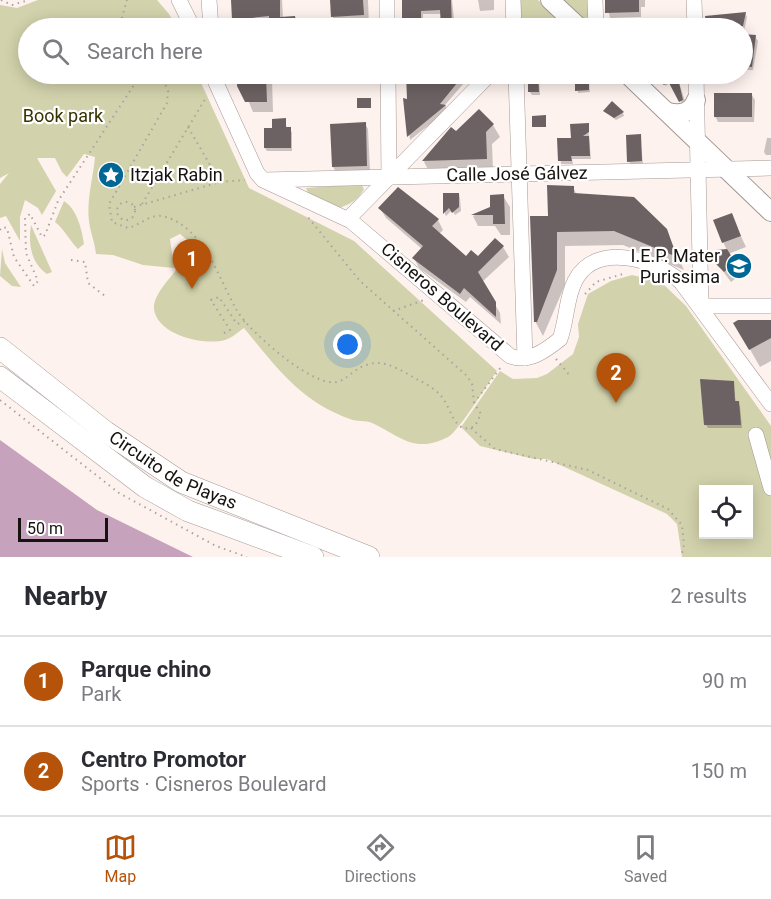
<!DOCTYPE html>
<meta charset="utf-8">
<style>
body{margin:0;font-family:Roboto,sans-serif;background:#f7f7f7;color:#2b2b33}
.controls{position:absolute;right:18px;bottom:18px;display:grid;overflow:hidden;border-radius:0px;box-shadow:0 3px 15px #0003}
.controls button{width:54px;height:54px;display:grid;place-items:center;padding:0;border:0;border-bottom:2px solid #e1e1e2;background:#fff;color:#2b2b33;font:30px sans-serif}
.scale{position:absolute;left:18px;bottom:15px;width:90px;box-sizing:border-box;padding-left:6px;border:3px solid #161210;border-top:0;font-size:16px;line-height:21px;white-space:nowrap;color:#161210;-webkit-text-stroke:4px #fff;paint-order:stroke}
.you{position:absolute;left:348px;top:345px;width:21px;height:21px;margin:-15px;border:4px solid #fff;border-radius:50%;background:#1a73e8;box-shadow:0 0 0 9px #1a73e833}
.badge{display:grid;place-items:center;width:39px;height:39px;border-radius:50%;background:#b45309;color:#fff;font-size:20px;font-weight:700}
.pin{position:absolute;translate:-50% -50px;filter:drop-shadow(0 2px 3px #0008)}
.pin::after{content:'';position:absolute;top:32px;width:21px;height:18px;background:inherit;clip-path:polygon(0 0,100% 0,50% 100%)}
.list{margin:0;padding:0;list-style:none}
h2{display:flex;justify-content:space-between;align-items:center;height:78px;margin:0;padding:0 24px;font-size:26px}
h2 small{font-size:20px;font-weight:400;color:#7c7c81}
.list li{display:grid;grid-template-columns:39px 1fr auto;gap:18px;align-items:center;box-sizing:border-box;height:90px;padding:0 24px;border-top:2px solid #e1e1e2}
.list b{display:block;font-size:22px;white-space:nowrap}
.list p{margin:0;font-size:20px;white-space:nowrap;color:#7c7c81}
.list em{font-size:20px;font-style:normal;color:#7c7c81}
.icon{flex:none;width:33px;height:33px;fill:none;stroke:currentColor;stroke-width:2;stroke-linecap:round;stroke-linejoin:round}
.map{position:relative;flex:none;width:771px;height:557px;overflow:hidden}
.search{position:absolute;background:#fff;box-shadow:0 3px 15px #0003;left:18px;right:18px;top:18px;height:66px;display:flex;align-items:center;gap:15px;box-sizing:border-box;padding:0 21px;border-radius:33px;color:#7c7c81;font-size:22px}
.sheet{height:258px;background:#fff}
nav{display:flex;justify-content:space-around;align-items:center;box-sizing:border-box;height:84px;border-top:2px solid #e1e1e2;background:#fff;font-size:16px;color:#7c7c81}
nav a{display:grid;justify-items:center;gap:3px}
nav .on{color:#b45309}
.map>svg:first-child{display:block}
.green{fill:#d2d2ac;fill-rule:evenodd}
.water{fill:#c6a2bc}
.shadow{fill:#0003}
.building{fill:#6d6263}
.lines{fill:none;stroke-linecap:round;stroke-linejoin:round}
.minor-casing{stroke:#a49995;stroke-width:16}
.major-casing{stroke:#a49995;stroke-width:20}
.highway-casing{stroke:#a49995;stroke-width:22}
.path{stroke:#aca3a0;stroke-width:2;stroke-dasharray:1.5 4.5;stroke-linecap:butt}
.minor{stroke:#fff;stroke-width:15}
.major{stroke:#fff;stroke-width:18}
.highway{stroke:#fff;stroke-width:21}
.labels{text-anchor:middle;stroke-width:4.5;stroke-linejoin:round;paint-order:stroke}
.park-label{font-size:18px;fill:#353300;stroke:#fff}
.street-label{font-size:18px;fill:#161210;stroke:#fff}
.poi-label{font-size:18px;fill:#161210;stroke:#fff;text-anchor:start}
</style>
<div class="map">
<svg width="771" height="557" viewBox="0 0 771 557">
<rect width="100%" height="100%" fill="#fef2ee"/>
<g class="green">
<path d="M38 0H157L169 14 177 28H28V74H197L249 188 354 241 497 371C488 383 459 431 448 437 414 454 402 437 372 423 365 420 357 422 350 419 301 402 275 366 244 328 238 332 232 338 225 340 204 346 157 335 154 309 153 294 171 278 179 266L176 250 178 244 187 240 180 234 170 239 174 268 143 265 113 255 96 254C95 244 92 237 90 227 85 204 93 180 95 157L84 154 67 177 62 172 55 158H37L56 191 42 215 38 208 25 200 20 217V241L6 216 0 218V184L9 173 0 178V5L17 8Z"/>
<polygon points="519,0 538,0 568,28 519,28"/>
<polygon points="557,0 590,0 590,15 583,21"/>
<path d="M361 184 364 189C358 200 350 204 339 208L308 193 306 188Z"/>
<path d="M64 201C77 209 82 230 84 244L78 249C69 240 65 230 55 222Z"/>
<path d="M31 225 52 272 47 274C31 263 28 244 31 225Z"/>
<polygon points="2,249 5,263 21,287 12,286 0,276"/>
<path d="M632 275 661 282 686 306 771 426V557H682L677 524 667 514 547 459H534L480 446 461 427 500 371 513 379 537 378 547 374 573 354 579 337 578 324 588 294 611 281ZM704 490H748V534H704Z"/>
</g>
<polygon class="water" points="0,440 97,510 193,557 0,557"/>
<g class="shadow">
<polygon points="233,0 282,0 283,18 294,18 298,24 304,24 307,28 270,28 270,23 237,26 234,20"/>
<polygon points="332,0 368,0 369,26 339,27 332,16"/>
<polygon points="402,0 452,0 455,28 443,28 442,14 423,14 423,28 403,28"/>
<polygon points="478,0 494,0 494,10 480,11"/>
<polygon points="606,0 645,0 645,7 641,7 641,17 610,18"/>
<polygon points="745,13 747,17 743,36 755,37 758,41 753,70 742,70 742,28 708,28 707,17"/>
<polygon points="237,74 268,74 272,80 273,112 253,112"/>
<polygon points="408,74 442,74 444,78 462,79 464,83 445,105 448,110 410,140 405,100 408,101"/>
<polygon points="529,74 549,74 549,79 539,79 540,95 532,95 530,92"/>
<polygon points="576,74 588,75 590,92 578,93"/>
<polygon points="652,74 680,74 677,76 685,101 682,103 670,82 666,86"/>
<polygon points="752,95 755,100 754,122 718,122 715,116"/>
<polygon points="479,111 493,125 500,137 492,144 493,170 430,173 424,162 452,129 456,133"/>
<polygon points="604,111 623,113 624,116 616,120"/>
<polygon points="285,120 287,129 292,132 292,151 267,151 265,148 273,130"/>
<polygon points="365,124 368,129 370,171 336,172 333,167"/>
<polygon points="588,125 591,159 572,159 573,164 561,164 559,140 572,139"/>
<polygon points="640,136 643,164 631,165 629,161"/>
<polygon points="767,138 771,138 771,155 766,155 764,152"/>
<polygon points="573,187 577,195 666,230 684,270 623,245 565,246 565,285 543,336 535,321 549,217"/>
<polygon points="445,194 459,194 460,198 461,211 455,215 452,210 446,216 445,214"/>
<polygon points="503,196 510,207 510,235 501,235 495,226 478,226 473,216 491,208"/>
<polygon points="380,208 438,220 443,230 439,234 467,258 478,258 495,240 503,247 509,257 482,282 500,313 501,324 470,297 466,302 419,268 414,258 422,249 386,218"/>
<polygon points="731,215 746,247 728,254 737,269 736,278 731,282 714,259 727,250 723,242"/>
<polygon points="735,323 771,325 771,361 760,367"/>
<polygon points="733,383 736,403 740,406 742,428 708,428 706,425"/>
</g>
<g class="building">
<polygon points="231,0 280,0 280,17 295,16 297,28 269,28 269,16 232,20"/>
<polygon points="330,0 363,0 364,15 331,17"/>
<polygon points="402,0 451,0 452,28 441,28 440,10 421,11 421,28 402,28"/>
<polygon points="605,0 639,0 639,12 605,13"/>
<polygon points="746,12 743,26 707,28 705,16"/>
<polygon points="742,34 756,35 752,67 742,66"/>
<polygon points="238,74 266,74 267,102 245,102 237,86"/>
<polygon points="406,74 442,74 442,77 462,77 440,104 446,105 407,137 403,98 407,99"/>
<polygon points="528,74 538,74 539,92 528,92"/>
<polygon points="575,74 589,74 589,90 575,91"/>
<polygon points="653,74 677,74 683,100 679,102 668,81 664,85"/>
<rect x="714" y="93" width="38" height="24"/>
<rect x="357" y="98" width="14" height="10"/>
<polygon points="612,101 624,112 614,118 603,111"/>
<polygon points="479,109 494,124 486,132 487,159 422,161 451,127 456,131"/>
<polygon points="546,115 546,127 532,127 532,116"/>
<polygon points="286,118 286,127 291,127 291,148 264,148 264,128 272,128 272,119"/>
<polygon points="366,122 367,166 332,167 330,124"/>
<polygon points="589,123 589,132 583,136 589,136 590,156 571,156 572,161 558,161 557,138 571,138 570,124"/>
<polygon points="641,134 642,161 627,162 626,135"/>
<polygon points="547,185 574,186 574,193 634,197 667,229 677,257 614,231 557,232 557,270 537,322 534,322 530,216 548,216"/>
<polygon points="398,187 439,219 432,226 466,256 471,250 478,256 495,238 504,246 478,272 496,302 496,317 464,288 460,294 412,258 423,246 378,208"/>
<polygon points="443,193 459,193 459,207 452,213 449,208 443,214"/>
<polygon points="504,194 505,224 493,224 493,215 471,215 490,207 490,195"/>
<polygon points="732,213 741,236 722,243 713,220"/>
<polygon points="727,249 732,257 730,267 724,272 712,260 716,250"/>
<polygon points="738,320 771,320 771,338 749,350 733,323"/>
<polygon points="700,379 734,381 735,401 739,401 741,425 704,425"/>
</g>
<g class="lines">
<g class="minor-casing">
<g id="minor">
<polyline points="179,0 193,28"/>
<polyline points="209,0 211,28"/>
<polyline points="387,0 387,28"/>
<polyline points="513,0 514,28"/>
<polyline points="595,0 596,28"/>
<polyline points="694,0 695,28"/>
<path d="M212 74 257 173 263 180 351 221 510 356C529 363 545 351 560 339 567 320 566 298 575 281 595 241 656 259 681 282L771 404"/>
<polyline points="388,74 389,177"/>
<polyline points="516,74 525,358"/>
<polyline points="696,74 701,306 771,306"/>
<polyline points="264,180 771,168"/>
<polyline points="348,219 490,74"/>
<polyline points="756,435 771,488"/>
</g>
</g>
<g class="major-casing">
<g id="major">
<polyline points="550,0 580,28"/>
<polyline points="627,74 771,212"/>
<path d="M668 112C681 115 691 113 696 100"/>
</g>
</g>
<g class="highway-casing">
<g id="highway">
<path id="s1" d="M0 348 106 432 181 482 369 557"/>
<polyline points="0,377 145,487 188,511 313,557"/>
</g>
</g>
<g class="path">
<polyline points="1,0 12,5 29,0"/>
<polyline points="119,28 121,21"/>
<polyline points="127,28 121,21 127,0"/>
<path d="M161 74 168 91 167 103 109 204 112 222 128 228C141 225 151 212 166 217 203 228 219 278 236 309 247 328 282 358 302 370 350 400 342 366 376 363 389 362 406 373 418 380 425 383 435 389 440 395 452 406 453 437 475 426L481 414 474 403 472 383 466 375 360 281 307 216"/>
<polyline points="188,127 220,182"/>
<circle cx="126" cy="211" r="9"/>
<polyline points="142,204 207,96"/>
<polyline points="134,207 220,182 245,180"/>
<polyline points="0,230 2,227 7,228 14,257 34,286 38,281 26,253 25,218 30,214 42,237 45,235 58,201 134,85 132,74"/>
<polyline points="71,260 85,262 88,283 105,296"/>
<polyline points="585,294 596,282 626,273"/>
<polyline points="393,311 424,300"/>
<polyline points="224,333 230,330 211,300 219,297 237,324 245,321"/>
<polyline points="556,359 571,377"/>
<polyline points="0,400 119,493 216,546 247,557"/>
<polyline points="474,403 501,367"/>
<polyline points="471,428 495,449 588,470 668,509 682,525 684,545 681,557"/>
</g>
<use href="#minor" class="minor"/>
<use href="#major" class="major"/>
<use href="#highway" class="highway"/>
</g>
<defs>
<g id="sight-disc" transform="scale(1.35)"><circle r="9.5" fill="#006795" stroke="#fff"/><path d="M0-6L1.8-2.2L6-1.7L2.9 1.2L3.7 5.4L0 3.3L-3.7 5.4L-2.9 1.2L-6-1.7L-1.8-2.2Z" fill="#fff"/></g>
<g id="school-disc" transform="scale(1.35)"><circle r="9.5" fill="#006795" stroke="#fff"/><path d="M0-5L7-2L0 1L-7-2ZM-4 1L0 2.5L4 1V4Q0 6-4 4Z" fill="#fff"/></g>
</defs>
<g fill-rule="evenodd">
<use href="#sight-disc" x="111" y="175"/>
<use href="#school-disc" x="739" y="266"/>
</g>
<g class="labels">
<g class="park-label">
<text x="63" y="122">Book park</text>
</g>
<g class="street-label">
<text transform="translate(517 174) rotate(-1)" y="6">Calle José Gálvez</text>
<text transform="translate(442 297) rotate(41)" y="6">Cisneros Boulevard</text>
<text dy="6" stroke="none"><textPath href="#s1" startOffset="213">Circuito de Playas</textPath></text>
</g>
<g class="poi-label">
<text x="130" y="181">Itzjak Rabin</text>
<text x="720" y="262" text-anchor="end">I.E.P. Mater<tspan x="720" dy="21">Purissima</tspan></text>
</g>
</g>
</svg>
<div class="controls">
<button><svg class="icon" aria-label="locate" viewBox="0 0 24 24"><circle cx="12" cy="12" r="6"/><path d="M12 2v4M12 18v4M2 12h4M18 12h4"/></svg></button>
</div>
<div class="scale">50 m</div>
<div class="you"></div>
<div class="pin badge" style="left:192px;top:289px">1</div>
<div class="pin badge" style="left:616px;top:403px">2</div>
<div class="search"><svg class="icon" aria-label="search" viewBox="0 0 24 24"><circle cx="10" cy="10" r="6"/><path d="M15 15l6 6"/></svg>Search here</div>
</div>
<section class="sheet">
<h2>Nearby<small>2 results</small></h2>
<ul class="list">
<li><span class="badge">1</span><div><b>Parque chino</b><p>Park</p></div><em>90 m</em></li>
<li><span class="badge">2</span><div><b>Centro Promotor</b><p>Sports · Cisneros Boulevard</p></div><em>150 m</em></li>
</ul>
</section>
<nav>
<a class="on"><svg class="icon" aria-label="map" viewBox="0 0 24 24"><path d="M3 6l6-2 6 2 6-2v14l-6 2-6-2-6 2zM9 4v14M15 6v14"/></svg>Map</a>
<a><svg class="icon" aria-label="directions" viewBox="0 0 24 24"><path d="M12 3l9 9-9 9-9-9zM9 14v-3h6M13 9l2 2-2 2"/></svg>Directions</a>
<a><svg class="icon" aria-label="saved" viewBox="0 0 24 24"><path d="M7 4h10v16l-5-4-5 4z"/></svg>Saved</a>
</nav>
